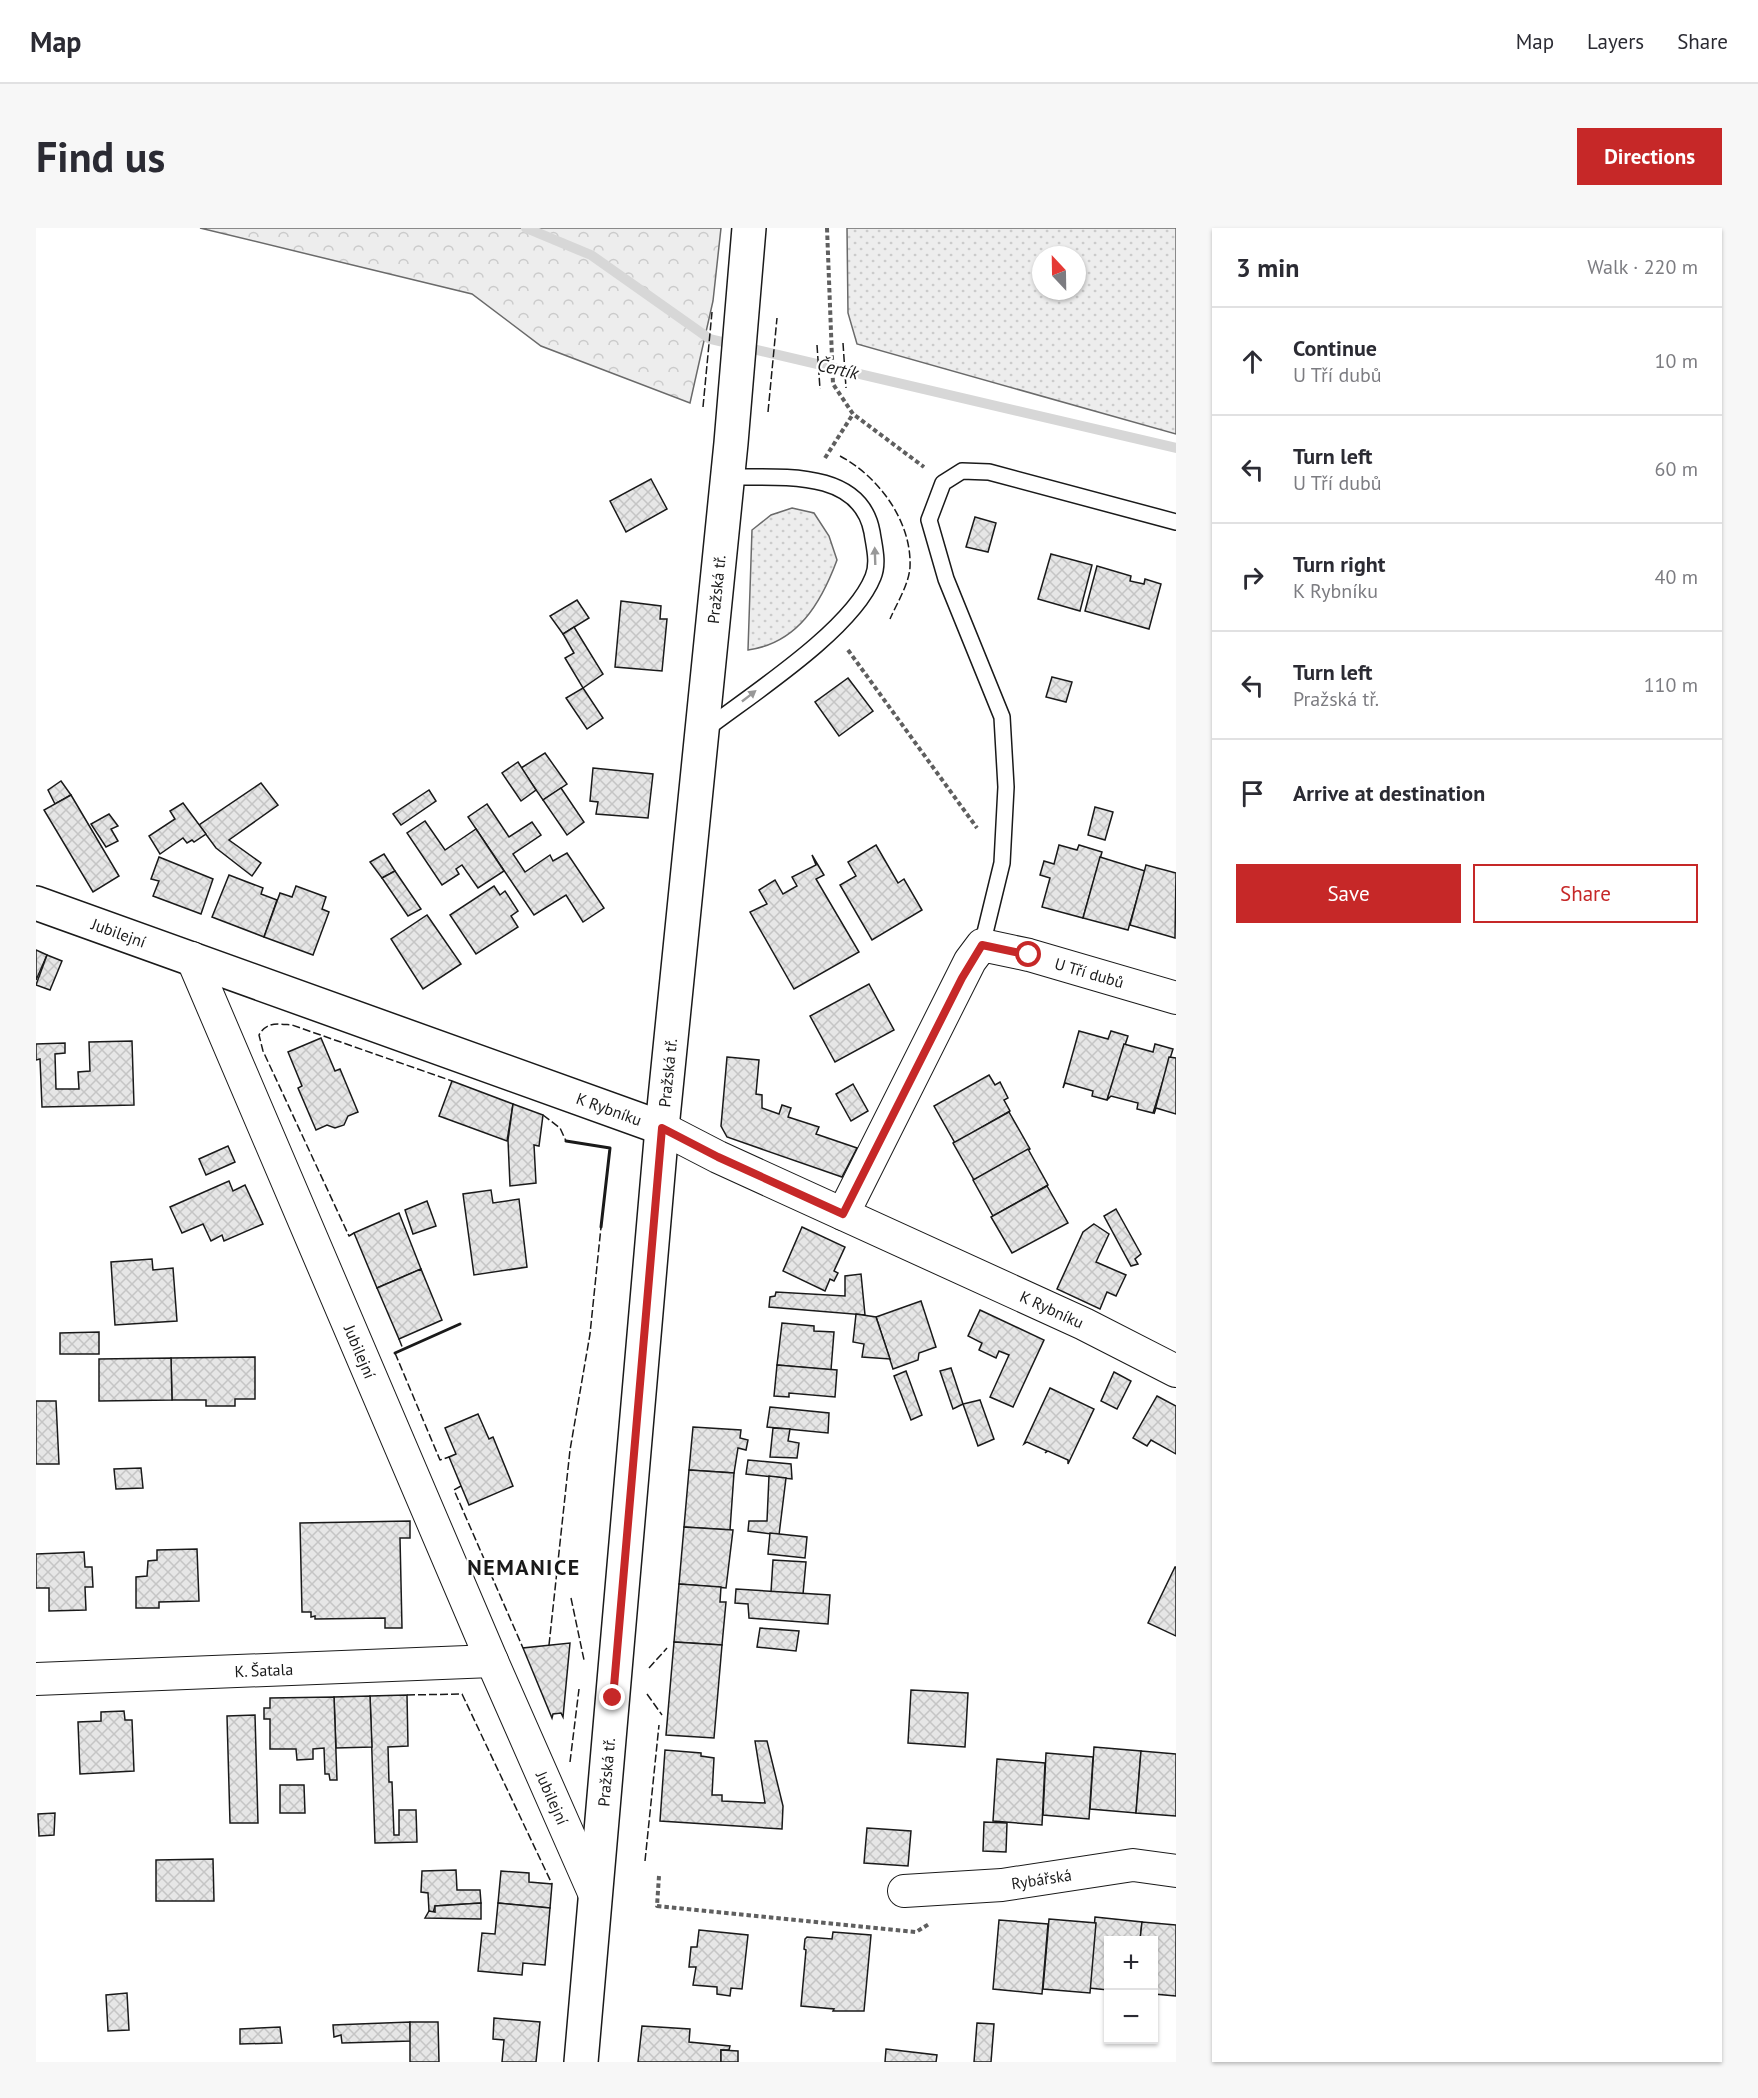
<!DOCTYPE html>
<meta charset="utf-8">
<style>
body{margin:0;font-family:"PT Sans",sans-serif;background:#f7f7f7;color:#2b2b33}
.controls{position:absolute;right:18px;bottom:18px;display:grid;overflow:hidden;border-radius:0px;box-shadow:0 2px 4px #0004}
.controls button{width:54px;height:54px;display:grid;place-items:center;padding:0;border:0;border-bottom:2px solid #e1e1e2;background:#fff;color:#2b2b33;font:30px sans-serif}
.compass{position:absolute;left:996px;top:18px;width:54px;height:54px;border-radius:50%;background:#fff;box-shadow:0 2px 4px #0004;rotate:338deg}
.stop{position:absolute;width:18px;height:18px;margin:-14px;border:4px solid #c62828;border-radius:50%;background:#fff}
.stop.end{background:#c62828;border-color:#fff;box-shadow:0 2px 6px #0008}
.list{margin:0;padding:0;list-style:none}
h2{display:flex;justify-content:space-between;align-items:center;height:78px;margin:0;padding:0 24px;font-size:26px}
h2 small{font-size:20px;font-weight:400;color:#7c7c81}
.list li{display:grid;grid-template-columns:39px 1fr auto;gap:18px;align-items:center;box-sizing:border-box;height:108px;padding:0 24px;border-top:2px solid #e1e1e2}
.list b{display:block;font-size:22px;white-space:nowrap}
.list p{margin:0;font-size:20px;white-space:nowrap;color:#7c7c81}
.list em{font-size:20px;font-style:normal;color:#7c7c81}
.actions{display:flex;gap:12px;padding:18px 24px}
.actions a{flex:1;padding:14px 0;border:2px solid #c62828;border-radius:0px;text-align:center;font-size:21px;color:#c62828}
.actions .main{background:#c62828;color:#fff}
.icon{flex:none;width:33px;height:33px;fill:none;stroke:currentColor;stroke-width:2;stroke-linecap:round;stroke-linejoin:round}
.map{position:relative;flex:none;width:1140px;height:1834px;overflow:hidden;border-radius:0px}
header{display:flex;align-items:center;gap:36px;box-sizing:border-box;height:84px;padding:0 30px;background:#fff;border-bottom:2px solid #e1e1e2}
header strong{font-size:28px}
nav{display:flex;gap:33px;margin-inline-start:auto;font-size:21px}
.intro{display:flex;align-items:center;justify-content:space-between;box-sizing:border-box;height:144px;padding:0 36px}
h1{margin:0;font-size:42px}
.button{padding:15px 27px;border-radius:0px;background:#c62828;color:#fff;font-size:21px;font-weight:700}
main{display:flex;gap:36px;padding:0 36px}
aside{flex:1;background:#fff;border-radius:0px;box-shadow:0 2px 4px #0004}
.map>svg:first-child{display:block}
.grass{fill:url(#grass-dots);stroke:#6a6a6a;stroke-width:1.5;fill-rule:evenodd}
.forest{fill:url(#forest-crowns);stroke:#6a6a6a;stroke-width:1.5}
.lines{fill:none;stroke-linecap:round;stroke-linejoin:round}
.stream{stroke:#d7d7d7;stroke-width:10}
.building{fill:url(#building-cross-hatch);stroke:#1a1a1a;stroke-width:1.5}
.service-casing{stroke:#1a1a1a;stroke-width:18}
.minor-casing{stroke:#1a1a1a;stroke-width:34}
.tertiary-casing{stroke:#1a1a1a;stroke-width:36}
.secondary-casing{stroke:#1a1a1a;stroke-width:36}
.path{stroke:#5f5f5f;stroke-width:4;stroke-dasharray:4.5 3;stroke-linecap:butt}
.service{stroke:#fff;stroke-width:15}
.minor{stroke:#fff;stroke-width:32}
.tertiary{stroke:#fff;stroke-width:33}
.secondary{stroke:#fff;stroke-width:33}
.fence{stroke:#1a1a1a;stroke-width:1.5;stroke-dasharray:8 3;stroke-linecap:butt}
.wall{stroke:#1a1a1a;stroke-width:3}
.oneway{fill:#989898}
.route{stroke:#c62828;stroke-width:8}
.labels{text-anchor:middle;stroke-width:4.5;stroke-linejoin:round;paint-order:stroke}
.street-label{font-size:16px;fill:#1a1a1a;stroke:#fff}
.water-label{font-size:18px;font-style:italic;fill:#1a1a1a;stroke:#fff}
.district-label{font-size:22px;font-weight:bold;letter-spacing:1.5px;fill:#1a1a1a;stroke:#fff}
</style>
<header>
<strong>Map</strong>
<nav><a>Map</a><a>Layers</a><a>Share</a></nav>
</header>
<div class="intro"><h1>Find us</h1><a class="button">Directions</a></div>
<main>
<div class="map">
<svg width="1140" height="1834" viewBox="0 0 1140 1834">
<defs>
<pattern id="grass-dots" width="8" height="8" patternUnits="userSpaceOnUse" patternTransform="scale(1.5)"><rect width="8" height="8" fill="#ededed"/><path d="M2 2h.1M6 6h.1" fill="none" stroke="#cbcbcb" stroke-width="1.8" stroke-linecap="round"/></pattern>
<pattern id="forest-crowns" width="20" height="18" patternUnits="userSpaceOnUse" patternTransform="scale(1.5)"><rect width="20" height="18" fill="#ededed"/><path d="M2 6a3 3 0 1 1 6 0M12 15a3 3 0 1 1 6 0" fill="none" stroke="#cbcbcb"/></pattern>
<pattern id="building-cross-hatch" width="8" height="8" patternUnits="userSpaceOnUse" patternTransform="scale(1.5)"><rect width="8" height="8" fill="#e6e6e6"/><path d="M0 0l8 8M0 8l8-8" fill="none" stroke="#c5c5c5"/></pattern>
</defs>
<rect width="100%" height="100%" fill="#fff"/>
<g class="grass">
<path d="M811 0H1140V206L821 116 812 85ZM1005 27H1041V63H1005Z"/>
<path d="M756 280 778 285 793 308 801 332C785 375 762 415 712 422L716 302 735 287Z"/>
</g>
<polygon class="forest" points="164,0 685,0 677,73 654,175 505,118 436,66"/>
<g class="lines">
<polyline class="stream" points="490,0 555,27 674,111 1140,220"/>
</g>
<g class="building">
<polygon points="615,251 631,281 590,304 574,273"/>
<polygon points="939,289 960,295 952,324 930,319"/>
<polygon points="1015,326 1056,337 1044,383 1002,371"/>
<polygon points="1061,338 1095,348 1094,353 1108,356 1109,351 1125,356 1113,401 1049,383"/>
<polygon points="541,372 553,390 527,406 514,388"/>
<polygon points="585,373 625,378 624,391 631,391 626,443 579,439"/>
<polygon points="538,399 567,446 547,460 529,430 538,425 527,406"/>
<polygon points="1016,449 1036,454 1030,474 1010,469"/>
<polygon points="812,450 837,483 803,508 779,474"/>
<polygon points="547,460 567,490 551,501 530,470"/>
<polygon points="509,525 531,556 507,572 485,540"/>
<polygon points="482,534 500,562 485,573 466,545"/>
<polygon points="557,540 617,546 612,590 560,586 562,574 554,573"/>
<polygon points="25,553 35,567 19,576 12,562"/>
<polygon points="225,555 242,577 193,612 225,635 216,648 180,620 163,597"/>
<polygon points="525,560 548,594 531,607 507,572"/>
<polygon points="393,562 400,573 365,597 357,586"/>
<polygon points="35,567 83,648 57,664 8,582"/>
<polygon points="147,575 170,606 158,614 156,612 151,615 147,610 124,626 113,608 139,591 134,583"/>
<polygon points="451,576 473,609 496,594 505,607 477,626 489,644 514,627 517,633 531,625 568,680 547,694 530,667 498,687 432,589"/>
<polygon points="1059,579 1077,584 1069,612 1052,607"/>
<polygon points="73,586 82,598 75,601 82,613 70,619 55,596"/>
<polygon points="389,593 409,622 440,601 468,643 442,660 426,637 420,641 423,646 406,657 371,605"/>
<polygon points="840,617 862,655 868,651 886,682 836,712 804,657 820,648 812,634"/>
<polygon points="1023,617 1041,622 1043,617 1066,624 1047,690 1006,679 1014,650 1004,647 1008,633 1018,636"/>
<polygon points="348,626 359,643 346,650 334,634"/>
<polygon points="776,627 788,647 780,651 823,724 758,761 714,684 731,676 723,662 739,652 747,666 761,658 756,649 780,637"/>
<polygon points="123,629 177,651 165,686 117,668 123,653 115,651"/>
<polygon points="1064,629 1109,643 1092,702 1047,690"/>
<polygon points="1110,637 1140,645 1139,710 1094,697"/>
<polygon points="359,643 385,681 372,688 346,650"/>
<polygon points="193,647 227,660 225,666 241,672 228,709 176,689"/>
<polygon points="260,658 290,669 286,681 293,684 277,727 228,709 244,665 256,669"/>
<polygon points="458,658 464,667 469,663 482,683 475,688 482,699 440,726 414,687"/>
<polygon points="391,687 425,736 387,761 355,711"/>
<polygon points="0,722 11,727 0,752"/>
<polygon points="11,727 26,733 14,762 0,757"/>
<polygon points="833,756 858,802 799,834 774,788"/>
<polygon points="1043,803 1072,811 1075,803 1092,808 1071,872 1056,868 1057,863 1029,855 1027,860"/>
<polygon points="285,810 299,843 304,841 322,884 312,888 308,897 299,900 291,897 280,902 262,860 266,858 252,824"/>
<polygon points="96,813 98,877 6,879 4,831 0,832 0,816 29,815 29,825 19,826 20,861 43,861 42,844 54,843 53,814"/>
<polygon points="1088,816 1117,824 1119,816 1137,821 1117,885 1101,881 1102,875 1075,868 1071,872"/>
<polygon points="691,829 723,832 720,866 726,867 726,880 743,886 746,877 755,880 752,889 783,899 780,906 821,920 806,949 691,909 685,898"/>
<polygon points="1133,829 1140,830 1140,886 1120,880 1118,886"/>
<polygon points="953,847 959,857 964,854 972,870 968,872 974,883 919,915 898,878"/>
<polygon points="416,853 477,876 471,913 403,888"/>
<polygon points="817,856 832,883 815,893 800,866"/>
<polygon points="477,876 507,887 503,918 498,917 500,955 474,958 472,912"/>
<polygon points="973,884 994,921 938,952 917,915"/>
<polygon points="192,918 199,934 170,947 163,931"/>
<polygon points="992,921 1012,957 957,988 937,952"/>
<polygon points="193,953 197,963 209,957 227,996 188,1013 186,1007 175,1013 167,996 146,1005 134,979"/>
<polygon points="1011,958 1032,995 976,1025 955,989"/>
<polygon points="455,962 457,975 483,971 491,1039 438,1047 427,966"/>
<polygon points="391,973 400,998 377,1006 369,982"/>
<polygon points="1080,981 1105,1026 1099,1031 1102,1036 1095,1038 1068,988"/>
<polygon points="363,985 385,1041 341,1060 318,1005"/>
<polygon points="1058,996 1073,1006 1060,1034 1090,1047 1080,1068 1071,1064 1064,1081 1021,1061 1047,1004"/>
<polygon points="766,999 809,1019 798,1043 802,1045 798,1053 794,1051 789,1063 747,1043"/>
<polygon points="116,1031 117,1042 137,1040 141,1093 79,1097 75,1034"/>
<polygon points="385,1041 406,1092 363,1111 341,1060"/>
<polygon points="825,1046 829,1087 733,1079 734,1069 739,1068 740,1064 809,1068 809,1048"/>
<polygon points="885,1073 900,1119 883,1125 882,1132 857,1141 840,1089"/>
<polygon points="944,1082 1008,1112 977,1179 954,1169 973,1127 963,1123 960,1130 943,1122 946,1115 932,1108"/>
<polygon points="820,1086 840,1089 854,1131 826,1129 828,1116 817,1114"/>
<polygon points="746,1095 778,1098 778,1103 798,1104 795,1142 741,1137"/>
<polygon points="63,1104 63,1126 24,1126 24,1105"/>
<polygon points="219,1129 219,1171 199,1171 199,1178 170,1178 170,1172 136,1172 135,1130"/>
<polygon points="135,1130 136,1172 63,1173 63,1131"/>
<polygon points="741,1137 801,1142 799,1169 753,1165 753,1169 738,1168"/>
<polygon points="915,1140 927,1176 917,1181 904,1143"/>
<polygon points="870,1143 886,1187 875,1192 858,1148"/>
<polygon points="1078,1144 1095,1153 1081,1181 1065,1173"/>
<polygon points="1014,1160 1058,1181 1032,1236 1032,1232 1012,1223 1009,1225 1011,1223 991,1214 988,1216"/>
<polygon points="1121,1168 1140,1178 1140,1226 1115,1212 1111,1218 1097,1210"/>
<polygon points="944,1172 958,1211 942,1218 927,1176"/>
<polygon points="0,1173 20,1173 23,1236 0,1236"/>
<polygon points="734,1179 793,1185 792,1205 731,1199"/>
<polygon points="442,1186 453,1211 457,1209 477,1258 433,1277 413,1229 420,1226 409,1200"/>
<polygon points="657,1199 705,1202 704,1210 712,1212 710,1222 702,1220 698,1245 653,1242"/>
<polygon points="737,1200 754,1201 752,1213 763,1215 761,1230 734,1229"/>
<polygon points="712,1232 755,1236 756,1251 710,1246"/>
<polygon points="105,1240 107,1260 80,1261 78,1241"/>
<polygon points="653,1242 698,1245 694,1302 648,1299"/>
<polygon points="733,1248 750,1250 743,1307 712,1303 713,1293 731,1293"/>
<polygon points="374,1293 374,1310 364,1310 366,1400 349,1400 349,1390 279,1391 279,1388 275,1389 275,1384 266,1384 264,1295"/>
<polygon points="648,1299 697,1302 690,1360 643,1356"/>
<polygon points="734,1305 771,1309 769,1330 732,1326"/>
<polygon points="161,1321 163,1373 123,1374 123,1380 100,1380 100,1349 111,1348 112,1333 121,1332 121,1322"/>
<polygon points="48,1324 49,1339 56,1339 57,1359 49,1359 50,1382 13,1383 13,1360 0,1360 0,1326"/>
<polygon points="737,1332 770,1334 767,1366 735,1364"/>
<polygon points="1139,1339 1140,1339 1140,1408 1112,1395"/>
<polygon points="643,1356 685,1359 684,1374 690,1374 686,1417 638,1414"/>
<polygon points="700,1361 794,1367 792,1396 713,1390 712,1376 699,1375"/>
<polygon points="724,1400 763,1403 760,1423 721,1419"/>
<polygon points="638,1414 686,1417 678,1510 630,1507"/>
<polygon points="534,1415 527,1489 525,1485 517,1486 516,1490 487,1420"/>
<polygon points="875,1462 932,1465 929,1519 872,1515"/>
<polygon points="371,1467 372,1518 352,1519 353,1554 356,1554 358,1607 363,1607 363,1582 380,1582 381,1614 339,1615 334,1468"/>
<polygon points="334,1468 336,1519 300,1520 298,1469"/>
<polygon points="298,1469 301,1552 294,1552 293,1546 289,1546 288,1520 277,1521 277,1531 261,1532 260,1521 234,1521 234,1491 228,1491 228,1480 234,1480 234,1470"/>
<polygon points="88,1483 89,1492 96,1492 98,1543 44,1546 42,1494 65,1493 65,1484"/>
<polygon points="219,1487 222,1595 194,1595 191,1488"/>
<polygon points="719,1513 731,1513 747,1578 746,1601 624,1593 629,1522 665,1525 665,1528 678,1530 676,1567 686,1567 686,1573 729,1575"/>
<polygon points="1058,1519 1105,1523 1100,1585 1054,1581"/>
<polygon points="1105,1523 1140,1526 1140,1588 1100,1585"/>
<polygon points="1010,1525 1057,1529 1053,1591 1007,1587"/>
<polygon points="961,1531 1009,1535 1006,1597 957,1593"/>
<polygon points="244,1557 268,1557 269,1585 244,1585"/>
<polygon points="19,1585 18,1607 3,1608 2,1586"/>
<polygon points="948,1594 971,1595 970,1624 947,1623"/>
<polygon points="831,1600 875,1603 872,1638 828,1635"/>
<polygon points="177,1631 178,1673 120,1673 120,1632"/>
<polygon points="420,1642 421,1662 444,1662 445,1675 399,1678 397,1685 393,1683 392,1665 385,1664 386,1643"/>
<polygon points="465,1643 493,1645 493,1654 516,1656 514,1680 462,1675"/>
<polygon points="445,1675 445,1691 389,1690 393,1683 399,1684 399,1678"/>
<polygon points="462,1675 514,1680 509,1737 487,1735 486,1747 442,1743 446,1705 459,1706"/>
<polygon points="1059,1689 1106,1694 1104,1712 1072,1712 1072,1762 1053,1760"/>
<polygon points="1013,1691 1060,1695 1054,1765 1007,1761"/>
<polygon points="963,1692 1012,1696 1006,1766 957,1761"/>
<polygon points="1106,1694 1140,1697 1140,1768 1118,1766 1118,1712 1104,1712"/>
<polygon points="663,1702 712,1707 706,1761 695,1760 694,1768 681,1766 681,1759 657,1757 660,1739 653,1739 655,1719 661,1719"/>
<polygon points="797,1704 835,1707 828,1783 797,1783 798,1781 765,1778 770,1722 768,1721 769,1711 771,1709 796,1711"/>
<polygon points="91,1765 93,1802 72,1803 70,1767"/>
<polygon points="458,1790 504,1794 500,1834 466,1834 468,1812 457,1811"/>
<polygon points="374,1794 375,1813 306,1815 305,1807 298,1809 297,1797"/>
<polygon points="374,1794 402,1794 403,1834 374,1834"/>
<polygon points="941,1795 958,1796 955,1834 938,1834"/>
<polygon points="606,1798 654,1801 653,1814 694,1818 693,1822 685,1822 685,1834 602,1834"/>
<polygon points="244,1799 246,1815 204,1816 204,1801"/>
<polygon points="850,1821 901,1827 900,1834 849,1834"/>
<polygon points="685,1822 702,1823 702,1834 685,1834"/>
</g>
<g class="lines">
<g class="service-casing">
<g id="service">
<path d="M669 502C716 466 816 402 837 349 843 335 838 318 836 304 824 239 740 250 691 249"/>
<polyline points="946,717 966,635 970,559 966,489 910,351 893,292 907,255 926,243 953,244 1140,294"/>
</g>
</g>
<g class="minor-casing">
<g id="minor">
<path id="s1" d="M156 730 456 1433 559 1667"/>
<path id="s2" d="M626 900 682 929 1048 1096 1140 1143"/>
<path id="s3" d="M807 986 934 733 946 717 993 727 1140 770"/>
<path id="s4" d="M0 1451 456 1433"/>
<path id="s5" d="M868 1663 966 1657 1097 1637 1140 1643"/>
</g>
</g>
<g class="tertiary-casing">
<g id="tertiary">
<path id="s6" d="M0 675 626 900"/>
</g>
</g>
<g class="secondary-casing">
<g id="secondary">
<path id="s7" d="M545 1834 626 900 695 215 713 0"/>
</g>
</g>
<g class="path">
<polyline points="791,0 797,156 817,186 888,239"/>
<polyline points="789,230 817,186"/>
<polyline points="812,422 941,600"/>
<polyline points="623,1648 621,1678 880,1704 893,1696"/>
</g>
<use href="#service" class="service"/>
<use href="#minor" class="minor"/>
<use href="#tertiary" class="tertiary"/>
<use href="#secondary" class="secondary"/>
<g class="fence">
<polyline points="807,115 810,160"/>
<polyline points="781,117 784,161"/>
<polyline points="667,179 676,84"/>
<polyline points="732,184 741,90"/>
<path d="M804 228C842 248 876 293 874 339 873 356 861 375 854 391"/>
<polyline points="507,887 524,900 530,913"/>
<path d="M318 1005 313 1008 227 823 223 807C231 793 242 796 256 797L416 853"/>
<polyline points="363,1111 367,1121"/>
<polyline points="359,1125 404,1232 413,1229"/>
<polyline points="425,1258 418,1262 487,1420"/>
<polyline points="535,1370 548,1432"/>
<polyline points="513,1417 534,1222 554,1106 565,999"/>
<polyline points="613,1440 631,1420"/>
<polyline points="611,1466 626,1487"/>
<polyline points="371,1467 426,1466 516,1656"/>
<polyline points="534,1534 543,1461"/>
<polyline points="609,1633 623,1497"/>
</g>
<g class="wall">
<polyline points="530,913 574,920 565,999"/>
<polyline points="359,1125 424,1096"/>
</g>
</g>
<defs><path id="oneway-solid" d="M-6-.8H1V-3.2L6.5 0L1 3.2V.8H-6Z" transform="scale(1.5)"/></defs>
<g class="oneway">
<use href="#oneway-solid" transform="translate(839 328) rotate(-92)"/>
<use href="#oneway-solid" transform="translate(713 468) rotate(-38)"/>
</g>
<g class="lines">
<polyline class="route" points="577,1470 626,900 682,929 807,986 926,750 946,717 993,727"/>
</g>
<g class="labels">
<g class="street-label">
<text dy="6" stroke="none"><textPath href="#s7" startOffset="1479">Pražská tř.</textPath></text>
<text dy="6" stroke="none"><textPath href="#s6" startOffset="88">Jubilejní</textPath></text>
<text dy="6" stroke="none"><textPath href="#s3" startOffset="414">U Tří dubů</textPath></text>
<text dy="6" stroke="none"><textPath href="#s7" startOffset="993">Pražská tř.</textPath></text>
<text dy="6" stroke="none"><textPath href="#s6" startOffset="609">K Rybníku</textPath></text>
<text dy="6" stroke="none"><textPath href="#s2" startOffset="430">K Rybníku</textPath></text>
<text dy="6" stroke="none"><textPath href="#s1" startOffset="428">Jubilejní</textPath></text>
<text dy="6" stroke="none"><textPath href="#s4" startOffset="228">K. Šatala</textPath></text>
<text dy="6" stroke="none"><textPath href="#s7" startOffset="291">Pražská tř.</textPath></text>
<text dy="6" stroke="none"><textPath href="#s1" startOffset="914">Jubilejní</textPath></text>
<text dy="6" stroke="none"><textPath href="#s5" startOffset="138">Rybářská</textPath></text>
</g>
<g class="water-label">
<text transform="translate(802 141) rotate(13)" y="6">Čertík</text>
</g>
<g class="district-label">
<text x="488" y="1347">NEMANICE</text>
</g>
</g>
</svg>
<div class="controls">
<button>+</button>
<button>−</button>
</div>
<svg class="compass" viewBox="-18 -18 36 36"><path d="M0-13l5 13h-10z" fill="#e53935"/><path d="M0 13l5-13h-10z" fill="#7c7c81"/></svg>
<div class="stop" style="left:993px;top:727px"></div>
<div class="stop end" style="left:577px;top:1470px"></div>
</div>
<aside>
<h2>3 min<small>Walk · 220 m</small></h2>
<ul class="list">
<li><svg class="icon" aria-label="ahead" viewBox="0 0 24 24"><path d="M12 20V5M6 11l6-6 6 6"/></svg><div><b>Continue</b><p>U Tří dubů</p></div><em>10 m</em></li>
<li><svg class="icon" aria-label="left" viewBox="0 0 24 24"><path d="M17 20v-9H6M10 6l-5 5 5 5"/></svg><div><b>Turn left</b><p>U Tří dubů</p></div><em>60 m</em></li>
<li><svg class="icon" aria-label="right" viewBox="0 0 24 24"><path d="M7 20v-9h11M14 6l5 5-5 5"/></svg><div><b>Turn right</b><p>K Rybníku</p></div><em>40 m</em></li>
<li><svg class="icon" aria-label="left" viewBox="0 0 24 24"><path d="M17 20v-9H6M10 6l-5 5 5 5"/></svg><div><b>Turn left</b><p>Pražská tř.</p></div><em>110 m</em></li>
<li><svg class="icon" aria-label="arrive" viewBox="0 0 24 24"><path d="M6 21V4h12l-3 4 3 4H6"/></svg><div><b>Arrive at destination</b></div></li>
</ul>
<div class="actions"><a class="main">Save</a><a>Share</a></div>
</aside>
</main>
